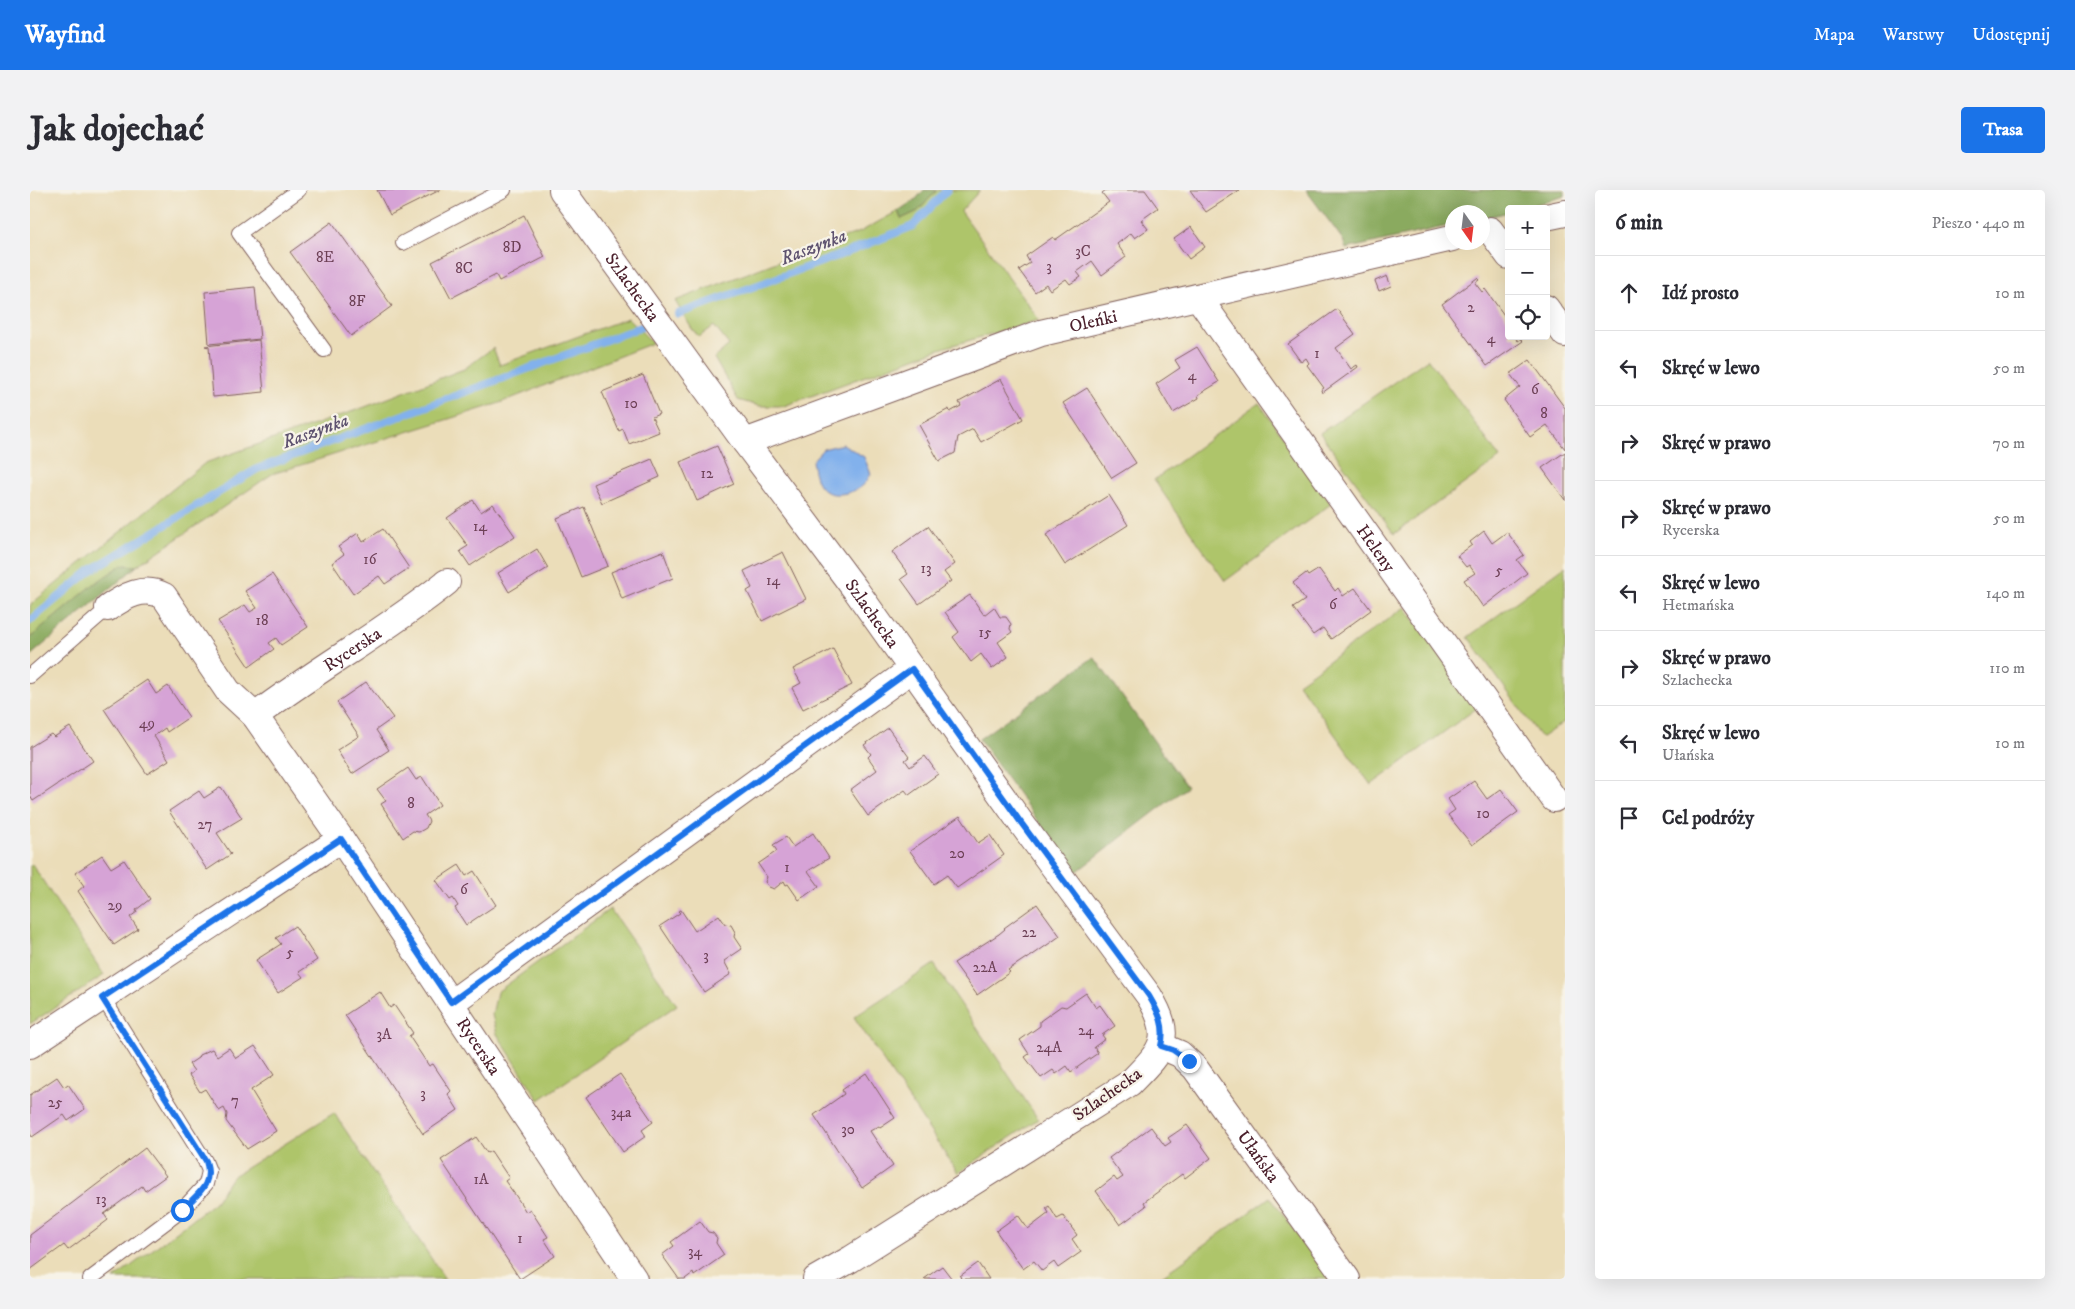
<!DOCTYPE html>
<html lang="pl">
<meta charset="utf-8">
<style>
body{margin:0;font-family:"IM FELL DW Pica",serif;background:#f2f2f3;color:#2b2b33}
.controls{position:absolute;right:15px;top:15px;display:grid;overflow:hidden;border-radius:5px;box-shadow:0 5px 20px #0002}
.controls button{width:45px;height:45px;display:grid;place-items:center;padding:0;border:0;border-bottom:1px solid #e1e1e2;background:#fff;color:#2b2b33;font:25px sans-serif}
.compass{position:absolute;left:1415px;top:15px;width:45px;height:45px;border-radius:50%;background:#fff;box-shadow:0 5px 20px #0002;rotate:166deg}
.stop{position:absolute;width:15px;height:15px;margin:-11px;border:4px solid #1a73e8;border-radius:50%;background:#fff}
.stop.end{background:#1a73e8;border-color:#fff;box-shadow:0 1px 5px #0008}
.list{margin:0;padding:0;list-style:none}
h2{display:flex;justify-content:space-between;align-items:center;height:65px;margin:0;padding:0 20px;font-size:21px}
h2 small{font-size:16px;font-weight:400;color:#7c7c81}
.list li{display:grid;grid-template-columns:32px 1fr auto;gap:15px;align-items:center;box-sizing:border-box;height:75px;padding:0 20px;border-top:1px solid #e1e1e2}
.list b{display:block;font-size:19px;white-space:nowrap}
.list p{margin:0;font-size:16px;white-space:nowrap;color:#7c7c81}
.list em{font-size:16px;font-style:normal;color:#7c7c81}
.icon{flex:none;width:28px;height:28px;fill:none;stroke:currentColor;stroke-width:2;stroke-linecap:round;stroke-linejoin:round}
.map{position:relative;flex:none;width:1535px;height:1089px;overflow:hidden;border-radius:5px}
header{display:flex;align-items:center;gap:30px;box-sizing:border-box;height:70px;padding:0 25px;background:#1a73e8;color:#fff}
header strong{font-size:24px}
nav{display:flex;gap:28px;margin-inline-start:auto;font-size:18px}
.intro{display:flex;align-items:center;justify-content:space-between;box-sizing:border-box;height:120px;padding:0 30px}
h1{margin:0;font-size:35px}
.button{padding:12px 22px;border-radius:5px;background:#1a73e8;color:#fff;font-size:18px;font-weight:700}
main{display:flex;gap:30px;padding:0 30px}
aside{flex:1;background:#fff;border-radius:5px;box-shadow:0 5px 20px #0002}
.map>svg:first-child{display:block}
.green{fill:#aec56a;stroke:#7c724a}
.forest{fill:#8aaa5e;stroke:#6a6444}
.water{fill:#82b1ec;stroke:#66688c}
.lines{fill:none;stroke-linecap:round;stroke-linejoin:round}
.stream{stroke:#82b1ec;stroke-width:8}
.building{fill:#d6a3d6}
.lane-casing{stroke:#82625d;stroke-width:16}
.street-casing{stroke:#82625d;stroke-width:28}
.lane{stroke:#fff;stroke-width:14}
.street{stroke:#fff;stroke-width:26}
.route{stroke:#1a73e8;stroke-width:6}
.labels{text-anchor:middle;stroke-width:4.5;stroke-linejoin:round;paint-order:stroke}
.number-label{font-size:15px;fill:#6d4056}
.street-label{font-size:18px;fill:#4a1f2b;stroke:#f7f3e8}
.water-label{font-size:19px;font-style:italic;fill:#5e526f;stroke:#f7f3e8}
</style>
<header>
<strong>Wayfind</strong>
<nav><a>Mapa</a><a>Warstwy</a><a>Udostępnij</a></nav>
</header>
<div class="intro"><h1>Jak dojechać</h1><a class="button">Trasa</a></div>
<main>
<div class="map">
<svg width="1535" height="1089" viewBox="0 0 1535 1089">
<rect width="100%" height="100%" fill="#f7f3e8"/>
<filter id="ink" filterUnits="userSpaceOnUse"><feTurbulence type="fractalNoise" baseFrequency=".02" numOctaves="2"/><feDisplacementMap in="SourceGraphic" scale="10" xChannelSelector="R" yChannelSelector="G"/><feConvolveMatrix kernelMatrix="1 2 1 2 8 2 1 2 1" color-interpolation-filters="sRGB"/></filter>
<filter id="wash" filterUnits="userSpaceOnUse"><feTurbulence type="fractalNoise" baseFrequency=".0096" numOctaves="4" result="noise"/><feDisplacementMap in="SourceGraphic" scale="20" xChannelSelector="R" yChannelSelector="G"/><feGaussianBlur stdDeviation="1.12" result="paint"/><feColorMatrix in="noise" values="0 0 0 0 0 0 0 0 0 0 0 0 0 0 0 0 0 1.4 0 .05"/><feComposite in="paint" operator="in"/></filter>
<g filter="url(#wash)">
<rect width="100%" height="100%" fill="#ebddb9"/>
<g class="green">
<polygon points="907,0 950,0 931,21 1009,130 906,160 754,216 729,216 708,210 684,168 699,155 684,136 669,147 662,139 645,111 775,61 830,42 868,21 871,29 888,21"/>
<polygon points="598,128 623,153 467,214 242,284 107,376 92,375 0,448 0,415 175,273 335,217 434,179 463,158 470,175"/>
<polygon points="1398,169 1470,268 1364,344 1290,243"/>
<polygon points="1229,213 1301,314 1195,391 1124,290"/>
<polygon points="1535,376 1535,531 1511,548 1438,447"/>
<polygon points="1375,417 1447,518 1341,595 1268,493"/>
<polygon points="2,674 74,785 0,834 0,676"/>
<polygon points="580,719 647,815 509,910 467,844 462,825 467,802"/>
<polygon points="904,774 1008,929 928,983 824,827"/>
<polygon points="304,923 415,1089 84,1089 185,1012 202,987"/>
<polygon points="1240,1007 1300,1089 1128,1089"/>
</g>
<g class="forest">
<polygon points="894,0 907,0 888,21 871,29 868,21 886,9"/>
<polygon points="1276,0 1535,0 1535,6 1489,19 1479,19 1479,22 1453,28 1452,22 1422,22 1422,35 1316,59 1313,50"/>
<polygon points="92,375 107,376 0,466 0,448 64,394"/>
<polygon points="1064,467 1157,597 1045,683 949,549"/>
</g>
<path class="water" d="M813 254 834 267 841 284C838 288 836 294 831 297 822 303 803 308 794 300 785 293 784 281 782 271L793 259Z"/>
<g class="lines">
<g class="stream">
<polyline points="648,124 813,64 883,36 917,0"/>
<polyline points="0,431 60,381 227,279 611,137"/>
</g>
</g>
<g id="blocks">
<g class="building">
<polygon points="347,0 410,0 360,25"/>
<polygon points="1076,0 1115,0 1128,18 1111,30 1118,39 1105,48 1101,43 1087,54 1096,67 1072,85 1062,71 1047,82 1051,87 1040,94 1036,89 1020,100 1016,94 1005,102 989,80 1000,73 996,66 1023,47 1025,50 1079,12 1072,3"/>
<polygon points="1160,0 1210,0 1176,22"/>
<polygon points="494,25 515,67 469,91 466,85 421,108 402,72"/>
<polygon points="302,32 362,116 321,146 260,62"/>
<polygon points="1161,37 1175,57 1159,69 1144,49"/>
<polygon points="1357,86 1361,96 1349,101 1345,91"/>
<polygon points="1447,88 1449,90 1445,93 1452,102 1455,99 1479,132 1479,146 1484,146 1488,151 1491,149 1493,151 1457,176 1412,114"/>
<polygon points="225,97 230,149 179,154 175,102"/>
<polygon points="1307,119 1325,144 1306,158 1321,179 1327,175 1328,177 1292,203 1291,200 1294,198 1277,175 1279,173 1276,168 1271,172 1258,154"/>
<polygon points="229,150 234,202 183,207 179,157 175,156"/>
<polygon points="1167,157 1189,192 1168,205 1169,208 1143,223 1126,194 1150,178 1145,170"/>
<polygon points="1500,170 1535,218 1535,259 1517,235 1500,247 1474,210 1490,197 1480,184"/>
<polygon points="613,185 629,224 622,227 629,242 599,254 593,239 589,241 572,202"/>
<polygon points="971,189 993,229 951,252 943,239 928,247 925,263 909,271 889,235 919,219 920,222 931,216 929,212"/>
<polygon points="1057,198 1106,273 1082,288 1033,213"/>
<polygon points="687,256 704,294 667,311 650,272"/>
<polygon points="1535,262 1535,310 1512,278"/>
<polygon points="622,269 630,287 572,313 563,294"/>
<polygon points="1079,305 1098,335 1035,375 1016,345"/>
<polygon points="443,310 451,322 463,314 485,346 440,376 430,361 438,356 417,328"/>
<polygon points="554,317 578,376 551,387 527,328"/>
<polygon points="898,336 925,374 914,382 921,391 889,414 871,389 878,384 862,362"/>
<polygon points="353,339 379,378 355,394 349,386 323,404 302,373 314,364 308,357 328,343 333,352"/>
<polygon points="1454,341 1462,353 1477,342 1494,365 1487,370 1497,383 1453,417 1434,390 1445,383 1439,375 1436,377 1427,366 1442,355 1440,352"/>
<polygon points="507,359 518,378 479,402 468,383"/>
<polygon points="633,361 643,388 592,409 581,382"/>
<polygon points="753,362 776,409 732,431 717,401 722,398 714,381"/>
<polygon points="1289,379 1305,401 1308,398 1313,406 1325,398 1341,420 1301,449 1293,438 1283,445 1263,418 1275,410 1263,393 1276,383 1278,386"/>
<polygon points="242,384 278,437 251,455 246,448 239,453 244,459 219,477 188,431 215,415 220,422 227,418 215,401"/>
<polygon points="940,405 954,425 964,417 970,427 976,427 981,434 980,439 982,442 968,452 978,467 962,479 951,464 941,472 923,447 929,442 915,422"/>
<polygon points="803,459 822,495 773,519 762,498 771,493 763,479"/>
<polygon points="117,490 126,504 138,496 159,527 137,542 135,538 124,546 139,570 117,584 74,519"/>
<polygon points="336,492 363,528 346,540 359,560 322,584 307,560 329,546 307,512"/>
<polygon points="40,537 63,571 3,611 0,606 0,557 21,544 24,547"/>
<polygon points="858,538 879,567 875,570 880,577 895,566 908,584 879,605 875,600 838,626 820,600 847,580 838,567 841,564 834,555"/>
<polygon points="378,578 386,590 392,587 410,615 395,625 399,631 396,638 389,642 383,641 373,648 351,614 356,611 347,599"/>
<polygon points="1444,591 1457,609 1471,599 1488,622 1442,655 1418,625 1425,620 1418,609"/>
<polygon points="191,597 212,628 187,643 201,664 177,680 139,621 169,601 174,608"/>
<polygon points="930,626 948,653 960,645 974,665 927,698 917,685 904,694 880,661"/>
<polygon points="783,643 799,668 778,681 789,696 769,710 758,694 756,695 754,691 744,699 739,697 735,692 737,687 728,674 747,661 743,655 756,647 763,657"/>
<polygon points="72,665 81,678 94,670 120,709 106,720 107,722 100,727 108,739 84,755 48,701 54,696 45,683"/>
<polygon points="429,675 436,686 444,681 466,715 436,735 425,718 428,716 423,708 420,710 406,690"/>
<polygon points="1007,714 1030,746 997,769 996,768 978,780 980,782 947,805 924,773 969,744 975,739 974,738"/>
<polygon points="651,720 665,741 689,725 695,734 701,735 705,742 704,747 712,759 694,771 701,784 674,802 630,736 650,723 648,721"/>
<polygon points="265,736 287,770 269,782 273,787 248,803 226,770 251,754 246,748"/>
<polygon points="350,802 360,818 364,815 383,843 379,846 399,876 403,874 421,901 418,904 428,920 393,944 315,825"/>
<polygon points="1056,803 1066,818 1070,815 1085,836 1072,845 1075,849 1064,857 1068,863 1055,872 1041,882 1037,876 1026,884 1023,880 1011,888 995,867 999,864 990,850 1010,836 1010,831 1031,816 1036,817"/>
<polygon points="225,856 244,885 221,900 246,941 217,959 196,931 197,924 194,918 189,921 175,899 170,902 159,885 164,881 159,874 168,868 169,865 182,859 187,866 199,858 206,868"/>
<polygon points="836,883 865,928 850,938 849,936 840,941 863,976 832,998 784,925 814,904 812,900"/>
<polygon points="590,884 623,932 612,940 616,946 593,962 556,907"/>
<polygon points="27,887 34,897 38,894 55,919 38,931 34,925 2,947 0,943 0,905"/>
<polygon points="1157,935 1181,968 1155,988 1152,984 1114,1012 1116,1016 1090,1035 1066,1001 1084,987 1087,991 1093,987 1079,968 1121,937 1135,956 1141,952 1138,948"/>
<polygon points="446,947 457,963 461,961 479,988 475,991 486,1006 496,1022 500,1019 518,1047 514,1049 525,1066 490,1089 411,970"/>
<polygon points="115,958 136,986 115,1001 112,996 74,1024 78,1030 38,1060 34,1055 0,1080 0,1045"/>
<polygon points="1019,1016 1027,1029 1033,1026 1047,1045 1042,1049 1051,1062 1028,1078 1024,1072 1012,1081 1004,1071 993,1079 966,1041 988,1025 998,1039 1019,1023 1016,1018"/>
<polygon points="670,1031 678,1042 683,1043 687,1048 686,1053 694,1065 664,1086 663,1083 655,1089 649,1089 632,1065 644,1056 641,1052"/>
<polygon points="948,1073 959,1089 931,1089 930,1086"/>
<polygon points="912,1076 922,1089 894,1089"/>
</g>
</g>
</g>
<g filter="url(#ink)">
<use href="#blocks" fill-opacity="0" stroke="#82625d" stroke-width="1"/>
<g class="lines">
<g class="lane-casing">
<g id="lane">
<polyline points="269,0 209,43 294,160"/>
<polyline points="373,53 474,0"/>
<polyline points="0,486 78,418"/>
<polyline points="60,1089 152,1020 176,994 179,981 175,971 73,808"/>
</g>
</g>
<g class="street-casing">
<g id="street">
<path id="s1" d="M532 0 715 252 825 399 989 630 1119 806C1145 849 1132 860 1100 893L821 1069 786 1089"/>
<polyline points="1516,27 1535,23"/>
<polyline points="1460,40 1479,66"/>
<path id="s2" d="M1168 107 1524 609"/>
<polyline points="1516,118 1535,144"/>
<path id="s3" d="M715 252 1011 143 1422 48"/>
<path id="s4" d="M78 418C95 406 114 395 134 406L198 501 225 526 311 649 604 1089"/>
<path id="s5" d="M225 526C287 479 356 441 417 392"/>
<polyline points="421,813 882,479"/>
<polyline points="0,855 311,649"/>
<path id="s6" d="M1131 856 1150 864 1165 878 1317 1089"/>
</g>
</g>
<use href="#lane" class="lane"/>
<use href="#street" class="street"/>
</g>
</g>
<g class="lines" filter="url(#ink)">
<path class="route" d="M152 1020C167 1004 184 995 176 971L72 808 311 649 421 812 882 479 989 630 1119 806C1129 823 1136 836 1131 856L1143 860 1159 871"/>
</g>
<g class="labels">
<g class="number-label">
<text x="482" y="62">8D</text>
<text x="1053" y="66">3C</text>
<text x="295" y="72">8E</text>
<text x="1019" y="81">3</text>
<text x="434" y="83">8C</text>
<text x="327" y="116">8F</text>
<text x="1441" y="122">2</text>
<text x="1461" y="153">4</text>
<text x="1287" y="168">1</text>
<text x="1162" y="190">4</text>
<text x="1505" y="204">6</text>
<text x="601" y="218">10</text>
<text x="1514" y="228">8</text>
<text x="677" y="288">12</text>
<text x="450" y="341">14</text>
<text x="340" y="374">16</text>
<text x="896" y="383">13</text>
<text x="1469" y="385">5</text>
<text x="743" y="395">14</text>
<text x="1303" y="419">6</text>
<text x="232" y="435">18</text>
<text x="955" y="447">15</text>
<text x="117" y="538">49</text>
<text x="381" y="618">8</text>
<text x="1453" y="628">10</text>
<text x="175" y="639">27</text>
<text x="927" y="668">20</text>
<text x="757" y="682">1</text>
<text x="434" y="704">6</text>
<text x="85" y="720">29</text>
<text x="999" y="747">22</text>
<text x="260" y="767">5</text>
<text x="676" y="770">3</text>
<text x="955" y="782">22A</text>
<text x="1056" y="845">24</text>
<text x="354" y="849">3A</text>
<text x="1019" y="862">24A</text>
<text x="393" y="908">3</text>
<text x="205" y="915">7</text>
<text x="25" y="917">25</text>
<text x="591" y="927">34a</text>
<text x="818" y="944">30</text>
<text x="451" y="994">1A</text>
<text x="71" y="1014">13</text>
<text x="490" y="1053">1</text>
<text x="665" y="1066">34</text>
</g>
<g class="street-label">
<text dy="6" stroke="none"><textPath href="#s1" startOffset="120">Szlachecka</textPath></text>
<text dy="6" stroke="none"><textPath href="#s3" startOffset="369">Oleńki</textPath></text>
<text dy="6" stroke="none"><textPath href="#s2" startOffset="308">Heleny</textPath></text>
<text dy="6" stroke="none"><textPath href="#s1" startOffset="525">Szlachecka</textPath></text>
<text dy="6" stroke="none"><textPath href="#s5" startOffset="118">Rycerska</textPath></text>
<text dy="6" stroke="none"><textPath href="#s4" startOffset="611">Rycerska</textPath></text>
<text transform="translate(1077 904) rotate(-35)" y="6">Szlachecka</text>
<text dy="6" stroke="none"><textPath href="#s6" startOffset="150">Ułańska</textPath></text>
</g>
<g class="water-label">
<text transform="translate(783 56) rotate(-21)" y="7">Raszynka</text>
<text transform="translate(285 240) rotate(-20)" y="7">Raszynka</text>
</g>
</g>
</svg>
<div class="controls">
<button>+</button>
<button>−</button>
<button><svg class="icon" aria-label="locate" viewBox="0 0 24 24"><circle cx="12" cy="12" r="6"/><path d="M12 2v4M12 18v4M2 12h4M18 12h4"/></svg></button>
</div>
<svg class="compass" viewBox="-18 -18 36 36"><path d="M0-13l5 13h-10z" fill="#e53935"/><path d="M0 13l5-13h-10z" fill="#7c7c81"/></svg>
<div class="stop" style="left:152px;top:1020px"></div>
<div class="stop end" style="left:1159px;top:871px"></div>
</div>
<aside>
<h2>6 min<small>Pieszo · 440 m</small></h2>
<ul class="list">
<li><svg class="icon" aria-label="ahead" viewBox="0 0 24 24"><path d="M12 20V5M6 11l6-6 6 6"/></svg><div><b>Idź prosto</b></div><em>10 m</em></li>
<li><svg class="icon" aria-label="left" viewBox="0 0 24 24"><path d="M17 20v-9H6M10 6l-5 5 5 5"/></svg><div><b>Skręć w lewo</b></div><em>50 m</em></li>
<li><svg class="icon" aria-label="right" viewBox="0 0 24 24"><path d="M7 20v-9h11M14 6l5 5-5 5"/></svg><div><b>Skręć w prawo</b></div><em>70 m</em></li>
<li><svg class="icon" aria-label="right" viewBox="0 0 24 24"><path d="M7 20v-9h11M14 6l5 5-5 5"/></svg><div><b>Skręć w prawo</b><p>Rycerska</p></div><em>50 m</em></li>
<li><svg class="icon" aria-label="left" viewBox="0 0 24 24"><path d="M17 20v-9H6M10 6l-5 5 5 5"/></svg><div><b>Skręć w lewo</b><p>Hetmańska</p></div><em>140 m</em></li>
<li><svg class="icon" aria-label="right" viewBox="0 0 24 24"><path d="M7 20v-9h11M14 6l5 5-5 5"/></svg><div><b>Skręć w prawo</b><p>Szlachecka</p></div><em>110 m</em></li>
<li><svg class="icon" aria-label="left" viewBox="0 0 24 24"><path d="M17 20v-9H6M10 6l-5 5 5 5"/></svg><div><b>Skręć w lewo</b><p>Ułańska</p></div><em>10 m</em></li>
<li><svg class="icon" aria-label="arrive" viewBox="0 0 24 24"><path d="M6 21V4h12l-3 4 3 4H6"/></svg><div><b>Cel podróży</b></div></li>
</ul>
</aside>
</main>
